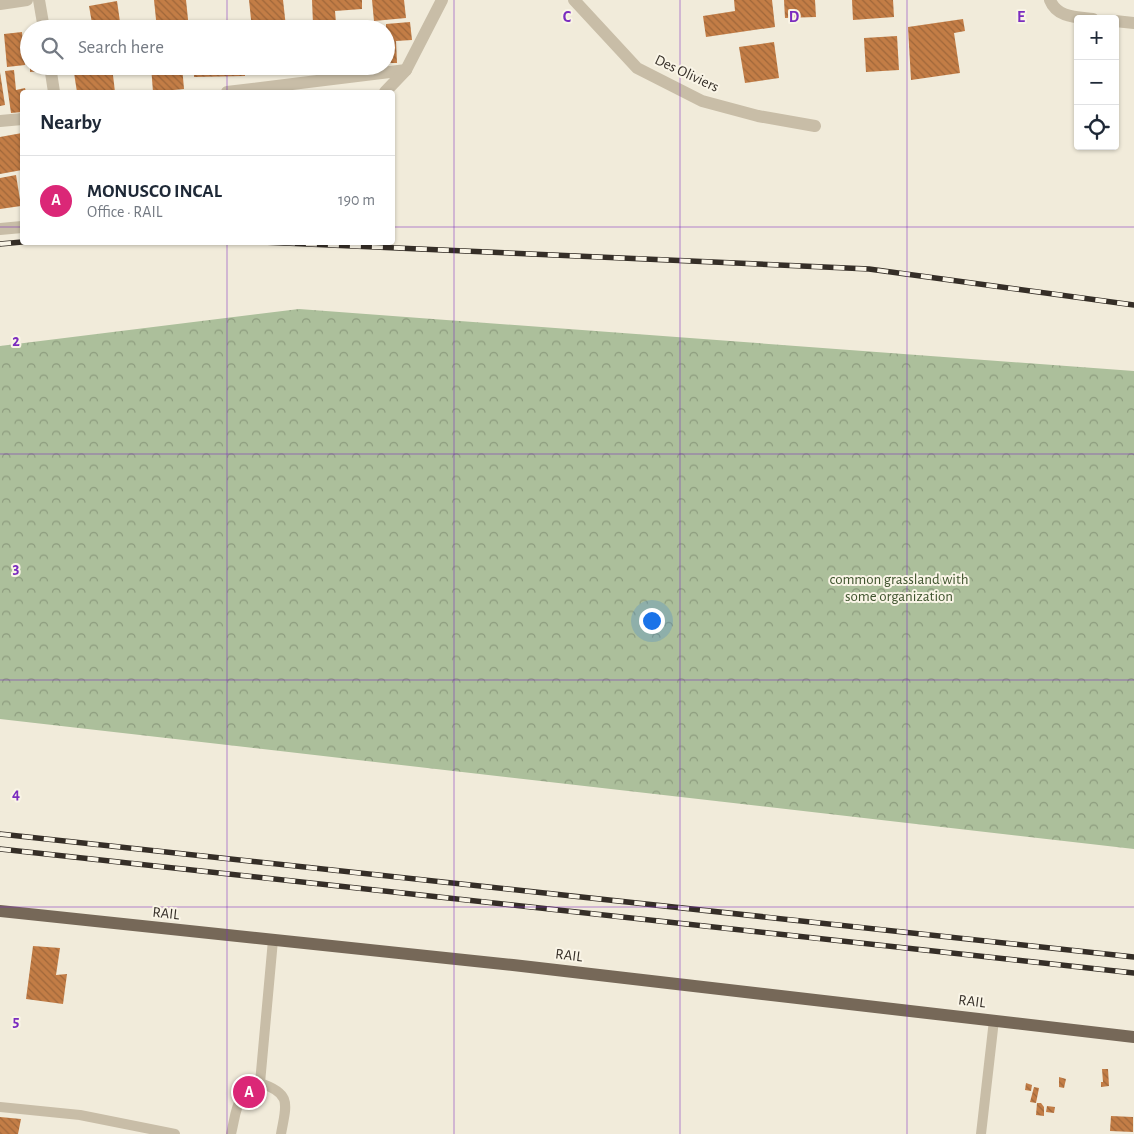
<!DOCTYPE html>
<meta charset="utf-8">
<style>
body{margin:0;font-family:"Alegreya Sans",sans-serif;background:#f2f2f3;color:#1f2937}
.controls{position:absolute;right:15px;top:15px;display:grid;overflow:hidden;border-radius:5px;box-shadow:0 1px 4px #0004}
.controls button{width:45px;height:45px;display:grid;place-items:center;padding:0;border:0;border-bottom:1px solid #e0e1e3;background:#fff;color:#1f2937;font:25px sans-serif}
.you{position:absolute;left:651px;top:620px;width:18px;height:18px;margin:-12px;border:4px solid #fff;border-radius:50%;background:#1a73e8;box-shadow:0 0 0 8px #1a73e833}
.badge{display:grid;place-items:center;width:32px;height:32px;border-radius:50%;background:#db2777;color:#fff;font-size:16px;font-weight:700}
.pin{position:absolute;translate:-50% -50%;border:2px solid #fff;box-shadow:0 1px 5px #0006}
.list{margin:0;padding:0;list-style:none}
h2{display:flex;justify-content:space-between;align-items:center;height:65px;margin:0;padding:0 20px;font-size:21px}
h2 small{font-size:16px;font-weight:400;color:#747a83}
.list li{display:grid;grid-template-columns:32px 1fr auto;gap:15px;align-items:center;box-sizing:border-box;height:90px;padding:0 20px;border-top:1px solid #e0e1e3}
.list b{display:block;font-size:19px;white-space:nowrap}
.list p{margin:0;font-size:16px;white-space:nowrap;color:#747a83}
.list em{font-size:16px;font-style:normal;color:#747a83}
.icon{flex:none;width:28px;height:28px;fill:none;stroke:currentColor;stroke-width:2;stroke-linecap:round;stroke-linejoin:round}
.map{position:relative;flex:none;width:1134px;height:1134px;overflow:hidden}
.search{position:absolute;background:#fff;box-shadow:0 1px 4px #0004;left:20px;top:20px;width:375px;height:55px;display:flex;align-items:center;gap:12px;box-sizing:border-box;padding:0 18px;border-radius:28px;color:#747a83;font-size:19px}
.panel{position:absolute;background:#fff;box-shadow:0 1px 4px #0004;left:20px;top:90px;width:375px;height:155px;border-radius:5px}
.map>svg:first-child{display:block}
.forest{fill:url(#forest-crowns)}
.building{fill:url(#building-back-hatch)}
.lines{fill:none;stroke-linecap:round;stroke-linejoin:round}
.lane{stroke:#c8bda7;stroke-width:10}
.street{stroke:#c8bda7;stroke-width:12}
.primary{stroke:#766858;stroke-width:12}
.rail-casing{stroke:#352e27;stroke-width:5.5}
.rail{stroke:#f9f4e6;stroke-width:4;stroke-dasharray:11;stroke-linecap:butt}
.grid{fill:none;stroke:#7b2cbf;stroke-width:1;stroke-opacity:0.55}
.labels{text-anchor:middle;stroke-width:4;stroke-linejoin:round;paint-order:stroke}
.street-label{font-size:15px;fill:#352e27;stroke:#f9f4e6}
.park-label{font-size:15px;fill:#3d522c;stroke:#f9f4e6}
.grid-label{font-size:16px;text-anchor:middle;font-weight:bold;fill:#7b2cbf;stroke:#f9f4e6;stroke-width:4;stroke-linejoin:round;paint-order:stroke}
</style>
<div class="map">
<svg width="1134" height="1134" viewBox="0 0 1134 1134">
<defs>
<pattern id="forest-crowns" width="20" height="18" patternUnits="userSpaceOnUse" patternTransform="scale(1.25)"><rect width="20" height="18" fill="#acbf9b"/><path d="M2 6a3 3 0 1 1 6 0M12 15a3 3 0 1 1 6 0" fill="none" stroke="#8d9c7e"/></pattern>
<pattern id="building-back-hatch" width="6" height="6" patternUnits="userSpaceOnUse" patternTransform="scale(1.25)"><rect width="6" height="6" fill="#c37d46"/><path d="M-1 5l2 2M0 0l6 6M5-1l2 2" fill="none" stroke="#9f673a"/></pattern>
</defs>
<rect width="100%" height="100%" fill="#f1ebda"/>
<polygon class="forest" points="299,309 1134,371 1134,849 0,719 0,346"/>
<g class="building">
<polygon points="154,0 186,0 189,29 157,29"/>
<polygon points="249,0 283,0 286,27 252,29"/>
<polygon points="312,0 362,0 362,9 335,11 336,23 313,24"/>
<polygon points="372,0 404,0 406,18 374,21"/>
<polygon points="734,0 772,0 775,27 706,37 703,16 735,11"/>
<polygon points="784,0 815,0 816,17 785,18"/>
<polygon points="852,0 893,0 894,17 853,20"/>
<polygon points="117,1 121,29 93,29 89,6"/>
<polygon points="963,19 965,31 954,33 960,73 911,80 908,27"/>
<polygon points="410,22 412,40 396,41 397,63 386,63 386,24"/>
<polygon points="22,32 25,65 7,67 4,34"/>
<polygon points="897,36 899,70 866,72 864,38"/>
<polygon points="774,42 779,78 745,83 739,47"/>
<polygon points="30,66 41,66 42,71 30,72"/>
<polygon points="151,66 182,66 184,89 153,92"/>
<polygon points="194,66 245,66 245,76 194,77"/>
<polygon points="321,66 348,66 348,67 322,72"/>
<polygon points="112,67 115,92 77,92 74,73"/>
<polygon points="14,70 16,90 25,88 26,92 22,92 22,112 11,113 5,71"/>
<polygon points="0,72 5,105 0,106"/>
<polygon points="22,133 22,170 0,174 0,137"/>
<polygon points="16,175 21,206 0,209 0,178"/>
<polygon points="33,946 60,948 56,975 67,974 63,1004 26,999"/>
<polygon points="1102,1069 1108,1069 1109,1086 1101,1087 1101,1082 1103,1082"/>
<polygon points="1059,1077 1066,1079 1064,1088 1059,1087"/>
<polygon points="1026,1083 1032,1085 1031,1091 1025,1090"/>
<polygon points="1034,1087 1039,1088 1036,1103 1030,1102"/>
<polygon points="1037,1103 1041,1103 1044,1107 1044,1116 1036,1115"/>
<polygon points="1047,1106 1055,1107 1054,1113 1046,1112"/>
<polygon points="1111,1116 1133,1117 1133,1132 1110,1131"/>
<polygon points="0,1117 21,1119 18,1134 0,1134"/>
</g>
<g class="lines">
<g class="lane">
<polyline points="260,1083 273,940"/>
<polyline points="0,1107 80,1115 175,1134"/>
<path d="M231 1134C237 1109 235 1096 260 1083 293 1094 286 1105 281 1134"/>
<polyline points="981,1134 994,1020"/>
</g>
<g class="street">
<polyline points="39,0 44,29"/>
<polyline points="574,0 637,68 702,101 758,116 815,126"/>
<path d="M1050 0C1057 18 1077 17 1093 19"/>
<polyline points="0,4 27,0"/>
<polyline points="1115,21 1134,23"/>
<polyline points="50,66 54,92"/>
<polyline points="227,92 406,70"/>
<polyline points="385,92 406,70 442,0"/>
<polyline points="0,121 22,119"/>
<polyline points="0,229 22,227"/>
</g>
<polyline class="primary" points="0,911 513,965 1134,1037"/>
<g class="rail-casing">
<g id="rail">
<polyline points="262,242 869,269 1134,305"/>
<polyline points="0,244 22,242"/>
<polyline points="0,834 1134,957"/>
<polyline points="0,849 1134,973"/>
</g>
</g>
<use href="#rail" class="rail"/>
</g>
<path class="grid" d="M227 0V29M454 0V1134M680 0V1134M907 0V1134M227 66V92M0 227H22M392 227H1134M227 242V1134M0 454H1134M0 680H1134M0 907H1134"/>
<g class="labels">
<g class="street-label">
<text transform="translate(687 73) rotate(25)" y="5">Des Oliviers</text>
<text transform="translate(166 913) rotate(6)" y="5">RAIL</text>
<text transform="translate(569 955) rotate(7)" y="5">RAIL</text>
<text transform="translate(972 1001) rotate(7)" y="5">RAIL</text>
</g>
<g class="park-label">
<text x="899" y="584">common grassland with<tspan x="899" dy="17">some organization</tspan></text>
</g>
</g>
<g class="grid-label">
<text x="567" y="22">C</text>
<text x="794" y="22">D</text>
<text x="1021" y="22">E</text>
<text x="16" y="346">2</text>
<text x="16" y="573">3</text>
<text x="16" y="799">4</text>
<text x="16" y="1026">5</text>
</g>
</svg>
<div class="controls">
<button>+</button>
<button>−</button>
<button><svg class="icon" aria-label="locate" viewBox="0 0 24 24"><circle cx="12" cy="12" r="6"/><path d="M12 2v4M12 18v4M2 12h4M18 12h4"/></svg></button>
</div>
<div class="you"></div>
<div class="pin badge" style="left:249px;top:1092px">A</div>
<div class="search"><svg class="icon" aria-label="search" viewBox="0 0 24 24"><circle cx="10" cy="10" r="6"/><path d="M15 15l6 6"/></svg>Search here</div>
<section class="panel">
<h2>Nearby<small></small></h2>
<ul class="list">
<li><span class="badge">A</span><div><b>MONUSCO INCAL</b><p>Office · RAIL</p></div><em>190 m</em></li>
</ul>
</section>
</div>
